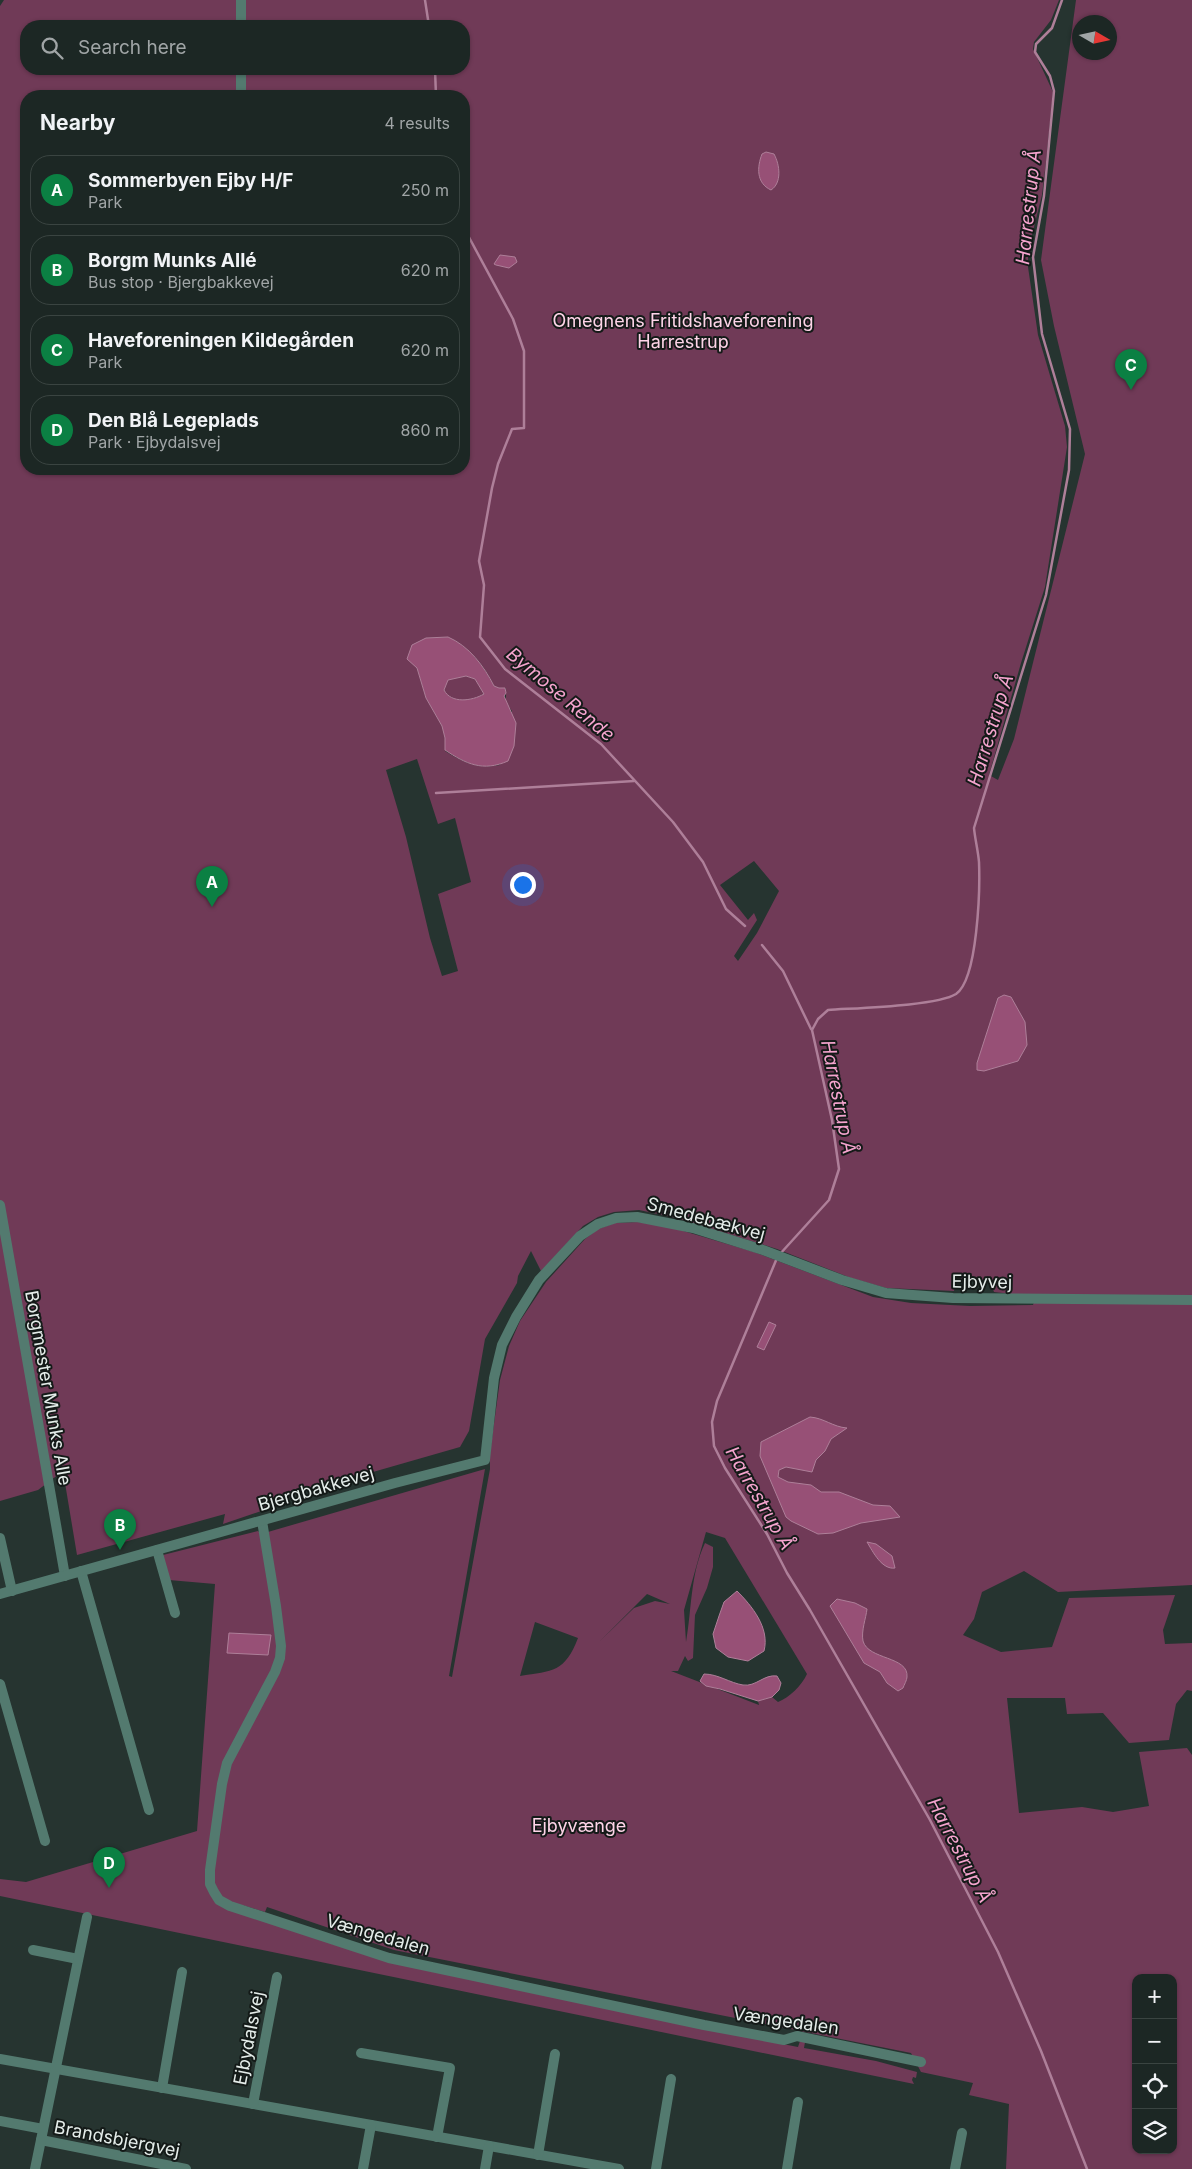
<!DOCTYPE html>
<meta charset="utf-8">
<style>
body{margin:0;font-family:Inter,sans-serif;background:#252f2c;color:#f1f3f6}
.controls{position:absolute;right:15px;bottom:15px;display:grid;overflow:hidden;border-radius:10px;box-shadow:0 1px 4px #0004}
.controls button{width:45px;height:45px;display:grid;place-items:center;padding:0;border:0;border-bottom:1px solid #3a4441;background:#1c2724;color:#f1f3f6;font:25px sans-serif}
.compass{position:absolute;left:1072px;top:15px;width:45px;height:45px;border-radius:50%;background:#1c2724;box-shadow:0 1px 4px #0004;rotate:99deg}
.you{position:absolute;left:522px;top:884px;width:18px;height:18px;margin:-12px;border:4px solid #fff;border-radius:50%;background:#1a73e8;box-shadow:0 0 0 8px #1a73e833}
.badge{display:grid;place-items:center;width:32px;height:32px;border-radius:50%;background:#0b8043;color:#fff;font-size:16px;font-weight:700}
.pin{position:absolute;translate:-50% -41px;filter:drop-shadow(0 1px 2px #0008)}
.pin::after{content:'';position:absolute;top:26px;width:18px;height:15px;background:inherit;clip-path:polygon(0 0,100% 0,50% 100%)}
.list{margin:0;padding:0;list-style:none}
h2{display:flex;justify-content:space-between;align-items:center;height:65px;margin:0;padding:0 20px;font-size:21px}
h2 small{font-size:16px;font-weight:400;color:#a0a5a6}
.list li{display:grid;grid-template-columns:32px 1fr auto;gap:15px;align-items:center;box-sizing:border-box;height:70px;margin:0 10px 10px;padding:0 10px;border:1px solid #3a4441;border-radius:20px}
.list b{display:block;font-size:19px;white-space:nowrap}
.list p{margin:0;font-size:16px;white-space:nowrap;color:#a0a5a6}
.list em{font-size:16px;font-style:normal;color:#a0a5a6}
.icon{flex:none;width:28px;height:28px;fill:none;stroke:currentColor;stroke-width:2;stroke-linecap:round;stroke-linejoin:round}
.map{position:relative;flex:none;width:1192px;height:2169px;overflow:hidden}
.search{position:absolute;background:#1c2724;box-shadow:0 1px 4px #0004;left:20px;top:20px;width:450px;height:55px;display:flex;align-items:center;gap:12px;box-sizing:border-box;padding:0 18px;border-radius:20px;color:#a0a5a6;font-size:19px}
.panel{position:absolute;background:#1c2724;box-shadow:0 1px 4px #0004;left:20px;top:90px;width:450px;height:385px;border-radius:20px}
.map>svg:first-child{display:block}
.green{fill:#703a57;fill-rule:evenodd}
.water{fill:#975076;stroke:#ae7f99;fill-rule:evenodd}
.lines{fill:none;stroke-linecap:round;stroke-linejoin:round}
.stream{stroke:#ae7f99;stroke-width:2.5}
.minor{stroke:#537a6f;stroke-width:10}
.labels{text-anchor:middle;stroke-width:4;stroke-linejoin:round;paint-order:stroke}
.park-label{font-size:18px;fill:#fed4e8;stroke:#141a18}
.street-label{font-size:18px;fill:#e5edea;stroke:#141a18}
.water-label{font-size:19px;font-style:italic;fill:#f5a4ce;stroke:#141a18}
</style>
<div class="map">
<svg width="1192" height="2169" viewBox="0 0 1192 2169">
<rect width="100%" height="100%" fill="#263430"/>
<g class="green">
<path d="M4 0H1059L1051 20 1034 42 1033 49 1053 92 1046 162 1042 195 1028 251V267L1038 335 1065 426 1067 447 1045 587 1021 663 989 775 998 780 1014 739 1085 454 1054 326 1041 260 1076 0H1192V1585L1058 1592 1024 1571 982 1592 974 1619 963 1635 1001 1652 1052 1647 1069 1598 1175 1595 1163 1630 1165 1644 1192 1643V1691L1187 1690 1176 1704 1169 1740 1129 1743 1103 1713 1067 1714 1065 1698H1007L1019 1813 1082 1807 1113 1812 1149 1806 1139 1752 1187 1748 1192 1755V2169H1006L1009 2104 969 2095 973 2083 921 2072 911 2053 394 1950 267 1907 265 1912 242 1905 332 1944 736 2035 798 2047 800 2041 805 2042 804 2048 876 2061 917 2072 916 2078 913 2077 912 2080 914 2084 0 1896V1879L26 1882 197 1831 215 1584 169 1580 163 1555 258 1531 261 1534 485 1469 449 1676 452 1677 490 1469V1453L500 1380 509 1346 520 1321 546 1282 585 1239 598 1229 615 1223 638 1222 670 1227 754 1252 873 1297 911 1303 970 1306 1033 1305 1036 1297 994 1292 990 1281 956 1278 954 1291 886 1288 851 1278 777 1249 677 1218 639 1210 614 1212 598 1217 583 1226 541 1271 531 1251 518 1276 517 1283 485 1339 469 1431 460 1447 272 1501 270 1508 223 1524 225 1514 77 1555 63 1471 38 1490 0 1501V6ZM1080 22H1110V52H1080ZM26 26H464V69H26ZM26 96H464V469H26ZM448 637C469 646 485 666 494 686L499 688H506V703L512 711 500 765C477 769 464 763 445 751V738L442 726 426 698 417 668 426 638ZM417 759 438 824 455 818 471 882 438 894 458 971 442 976 430 938 406 837 386 770ZM754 861 779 891 757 933 738 961 734 956 757 920 754 913 748 920 720 885ZM706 1532 725 1538 807 1674C802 1685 789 1698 778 1702L772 1697 758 1701 759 1705 671 1671H678L685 1656 688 1661 693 1658 695 1615 707 1588 713 1567V1547L705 1543C690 1575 692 1609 686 1642L684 1610ZM647 1594 670 1604 655 1601 634 1608 599 1642ZM535 1622 578 1638C565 1672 553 1671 520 1676ZM1136 1978H1173V2150H1136Z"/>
<path d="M466 676 475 679 484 694C472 701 451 704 444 690L447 680Z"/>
</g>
<g class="water">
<path d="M766 152 774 154C780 165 782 183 771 190 756 183 757 167 762 154Z"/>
<polygon points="500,255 515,257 517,262 509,268 496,265 494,264"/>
<path d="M448 637C469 646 484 666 494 686L499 688H505L506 693 504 696 516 723 514 746 508 761C483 772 466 764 445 750V738L442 726 426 698 417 668 407 659 412 645 426 638ZM466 676 475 679 484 694C472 701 451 704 444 690L448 680Z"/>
<polygon points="1004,995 1011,997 1025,1022 1027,1045 1018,1061 984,1071 977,1070 977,1063 998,998"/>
<polygon points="769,1322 776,1325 764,1350 757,1347"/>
<path d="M810 1417C824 1418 833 1427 847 1428L831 1439 825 1451 816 1460 812 1472 786 1467 779 1470 778 1477 788 1482 811 1485 821 1492H839L873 1505 890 1506 900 1517 861 1523 833 1533 818 1534 791 1521 786 1517 760 1456 761 1442Z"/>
<path d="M867 1542 876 1544 892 1556 895 1568C882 1570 873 1552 867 1542Z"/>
<path d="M737 1591C752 1606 770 1628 764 1651L748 1661 728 1657 716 1648 713 1634 719 1616 724 1602Z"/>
<path d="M837 1599 855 1603 867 1609C866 1618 861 1631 863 1641 868 1660 909 1656 907 1677 907 1680 904 1685 903 1688L898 1691 887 1683 880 1672 864 1663 830 1606Z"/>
<polygon points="229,1633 271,1635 268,1655 227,1653"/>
<path d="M704 1674C718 1674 730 1683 743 1685 756 1687 764 1674 777 1676L781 1683 779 1690 772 1697 758 1701 720 1689 706 1686 700 1681Z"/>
</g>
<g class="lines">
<g class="stream">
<polyline points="425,0 429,26"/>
<polyline points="435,69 436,96"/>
<polyline points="464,228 513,319 524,351 524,428 512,429 498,464 492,488 479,561 484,585 480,637 505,669 601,744 673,822 703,862 726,909 745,926"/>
<polyline points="436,793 634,781"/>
<polyline points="762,945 783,971 811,1029"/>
<path d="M780 1254 829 1200 839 1169 832 1120 812 1030 818 1019 828 1010C855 1008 937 1006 956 994 978 979 980 888 979 862 978 850 975 839 974 828L1046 595 1069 470 1070 429 1042 334 1033 257 1044 196 1054 91 1050 76 1035 52 1036 44 1052 28 1062 0"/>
<polyline points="777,1258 717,1401 712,1422 714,1446 725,1468 767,1534 787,1573 810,1610 930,1820 998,1952 1041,2051 1087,2169"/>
</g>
<g class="minor">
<polyline points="241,26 241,0"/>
<polyline points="241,96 241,69"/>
<polyline points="0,1205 65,1576"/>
<polyline points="262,1521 276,1606 281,1646 280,1658 275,1672 227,1763 222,1784 210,1870 210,1884 214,1892 219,1900 230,1906 389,1958 704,2025 784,2040 797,2036 921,2062"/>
<polyline points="0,1538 12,1591"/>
<polyline points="157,1550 175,1613"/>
<polyline points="81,1571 149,1810"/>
<polyline points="0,1594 395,1483 485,1460 494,1378 502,1345 516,1317 539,1280 580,1236 598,1224 616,1218 637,1217 693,1228 763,1250 842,1280 886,1293 953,1298 1192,1300"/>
<polyline points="0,1684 45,1841"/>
<polyline points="33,1950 78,1959"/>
<polyline points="361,2053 450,2068 437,2137"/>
<polyline points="0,2059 619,2169"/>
<polyline points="162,2088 182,1972"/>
<polyline points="253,2104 277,1977"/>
<polyline points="0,2121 43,2129"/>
<polyline points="41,2140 186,2169"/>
<polyline points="538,2155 555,2054"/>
<polyline points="35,2169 87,1917"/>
<polyline points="363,2169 371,2125"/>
<polyline points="485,2169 489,2146"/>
<polyline points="656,2169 671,2079"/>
<polyline points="787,2169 798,2102"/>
<polyline points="955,2169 962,2133"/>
</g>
</g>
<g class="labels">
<g class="park-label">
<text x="683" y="327">Omegnens Fritidshaveforening<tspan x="683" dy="21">Harrestrup</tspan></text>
<text x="579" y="1832">Ejbyvænge</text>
</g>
<g class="street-label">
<text transform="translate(706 1219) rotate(15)" y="6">Smedebækvej</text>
<text transform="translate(982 1282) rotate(1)" y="6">Ejbyvej</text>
<text transform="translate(48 1388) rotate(80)" y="6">Borgmester Munks Alle</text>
<text transform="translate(316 1489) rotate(-16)" y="6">Bjergbakkevej</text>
<text transform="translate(378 1935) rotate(16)" y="6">Vængedalen</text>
<text transform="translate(786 2021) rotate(8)" y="6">Vængedalen</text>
<text transform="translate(249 2038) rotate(-79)" y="6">Ejbydalsvej</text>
<text transform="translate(117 2139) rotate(11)" y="6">Brandsbjergvej</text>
</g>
<g class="water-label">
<text transform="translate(1028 207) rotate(-84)" y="7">Harrestrup Å</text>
<text transform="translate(561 694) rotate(40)" y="7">Bymose Rende</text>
<text transform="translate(990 730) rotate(-73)" y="7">Harrestrup Å</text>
<text transform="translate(839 1097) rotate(79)" y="7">Harrestrup Å</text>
<text transform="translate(760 1498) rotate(60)" y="7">Harrestrup Å</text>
<text transform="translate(960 1850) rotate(62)" y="7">Harrestrup Å</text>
</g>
</g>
</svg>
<div class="controls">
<button>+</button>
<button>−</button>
<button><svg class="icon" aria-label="locate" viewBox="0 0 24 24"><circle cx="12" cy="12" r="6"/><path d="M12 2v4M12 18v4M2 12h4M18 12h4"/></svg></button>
<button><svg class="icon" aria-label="layers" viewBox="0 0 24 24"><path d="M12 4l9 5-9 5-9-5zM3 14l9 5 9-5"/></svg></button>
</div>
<svg class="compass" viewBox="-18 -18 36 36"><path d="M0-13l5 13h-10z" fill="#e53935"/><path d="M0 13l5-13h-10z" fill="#a0a5a6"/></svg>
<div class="you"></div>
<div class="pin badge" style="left:212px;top:907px">A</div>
<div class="pin badge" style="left:120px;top:1550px">B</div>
<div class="pin badge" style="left:1131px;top:390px">C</div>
<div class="pin badge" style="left:109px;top:1888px">D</div>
<div class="search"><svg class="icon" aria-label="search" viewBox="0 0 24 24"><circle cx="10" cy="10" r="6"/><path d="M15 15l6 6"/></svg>Search here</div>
<section class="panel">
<h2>Nearby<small>4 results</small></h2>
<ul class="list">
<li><span class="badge">A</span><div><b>Sommerbyen Ejby H/F</b><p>Park</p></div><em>250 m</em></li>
<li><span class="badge">B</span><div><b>Borgm Munks Allé</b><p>Bus stop · Bjergbakkevej</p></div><em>620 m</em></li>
<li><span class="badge">C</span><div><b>Haveforeningen Kildegården</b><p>Park</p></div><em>620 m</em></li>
<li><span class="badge">D</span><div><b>Den Blå Legeplads</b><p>Park · Ejbydalsvej</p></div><em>860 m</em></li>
</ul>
</section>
</div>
